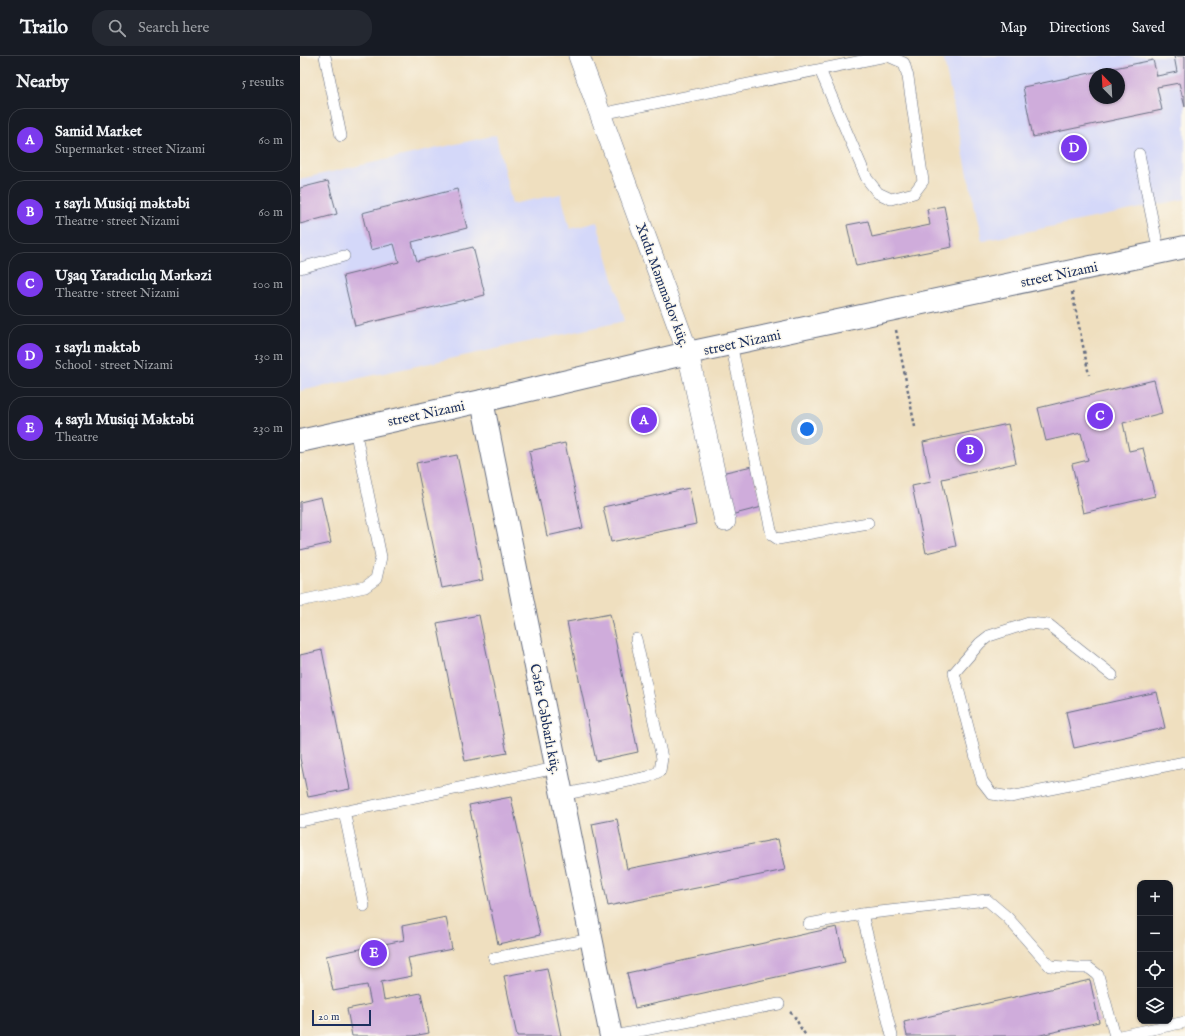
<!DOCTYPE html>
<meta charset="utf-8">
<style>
body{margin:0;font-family:"IM FELL English",serif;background:#242831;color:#f1f3f6}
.controls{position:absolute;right:12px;bottom:12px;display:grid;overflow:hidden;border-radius:8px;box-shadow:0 1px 3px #0004}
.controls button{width:36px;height:36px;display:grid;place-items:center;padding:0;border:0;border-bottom:1px solid #363941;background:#171b24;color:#f1f3f6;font:20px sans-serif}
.compass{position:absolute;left:789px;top:12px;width:36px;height:36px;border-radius:50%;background:#171b24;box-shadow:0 1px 3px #0004;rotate:336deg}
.scale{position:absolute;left:12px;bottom:10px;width:59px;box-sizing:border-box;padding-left:4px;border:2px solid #1b2f5e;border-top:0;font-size:11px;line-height:14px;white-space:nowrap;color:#1b2f5e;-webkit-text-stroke:3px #fbf7ec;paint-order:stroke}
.you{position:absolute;left:507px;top:373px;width:14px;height:14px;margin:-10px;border:3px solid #fff;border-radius:50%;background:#1a73e8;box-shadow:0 0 0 6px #1a73e833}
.badge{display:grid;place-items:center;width:26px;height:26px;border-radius:50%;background:#7c3aed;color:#fff;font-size:13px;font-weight:700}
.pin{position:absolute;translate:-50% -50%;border:2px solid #fff;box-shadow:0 1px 4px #0006}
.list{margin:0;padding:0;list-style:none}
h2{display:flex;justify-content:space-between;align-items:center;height:52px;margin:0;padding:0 16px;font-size:17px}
h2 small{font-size:13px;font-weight:400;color:#9ea1a6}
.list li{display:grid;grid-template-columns:26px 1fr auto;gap:12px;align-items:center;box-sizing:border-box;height:64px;margin:0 8px 8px;padding:0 8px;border:1px solid #363941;border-radius:16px}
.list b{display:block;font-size:15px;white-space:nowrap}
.list p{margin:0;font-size:13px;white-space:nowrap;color:#9ea1a6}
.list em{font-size:13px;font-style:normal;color:#9ea1a6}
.icon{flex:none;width:22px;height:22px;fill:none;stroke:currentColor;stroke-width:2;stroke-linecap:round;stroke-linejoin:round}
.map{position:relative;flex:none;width:885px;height:980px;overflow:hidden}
header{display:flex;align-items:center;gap:24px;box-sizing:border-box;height:56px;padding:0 20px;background:#171b24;border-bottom:1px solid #363941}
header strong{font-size:19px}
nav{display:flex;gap:22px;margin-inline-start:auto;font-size:14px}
.search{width:280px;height:36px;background:#242831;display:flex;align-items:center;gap:10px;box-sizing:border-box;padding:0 14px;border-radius:16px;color:#9ea1a6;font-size:15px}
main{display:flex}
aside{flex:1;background:#171b24}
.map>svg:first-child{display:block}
.built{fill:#d4d8f9;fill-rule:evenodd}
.building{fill:#cfacdb;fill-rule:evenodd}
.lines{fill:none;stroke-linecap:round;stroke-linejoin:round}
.lane-casing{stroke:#656d80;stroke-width:12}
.street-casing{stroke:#656d80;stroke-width:22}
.secondary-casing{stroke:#656d80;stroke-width:24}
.path{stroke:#656d80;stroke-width:2.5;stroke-dasharray:3 3;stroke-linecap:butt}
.lane{stroke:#fff;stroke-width:11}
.street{stroke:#fff;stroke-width:21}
.secondary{stroke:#fff;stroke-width:22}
.labels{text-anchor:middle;stroke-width:3;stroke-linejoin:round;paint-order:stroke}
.street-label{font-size:14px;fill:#1b2f5e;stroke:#fbf7ec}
</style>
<header>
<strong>Trailo</strong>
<div class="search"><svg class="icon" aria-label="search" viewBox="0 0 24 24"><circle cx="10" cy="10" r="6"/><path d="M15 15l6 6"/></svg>Search here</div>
<nav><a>Map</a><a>Directions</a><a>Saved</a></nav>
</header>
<main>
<aside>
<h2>Nearby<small>5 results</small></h2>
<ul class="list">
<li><span class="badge">A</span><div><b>Samid Market</b><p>Supermarket · street Nizami</p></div><em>60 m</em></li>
<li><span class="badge">B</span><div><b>1 saylı Musiqi məktəbi</b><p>Theatre · street Nizami</p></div><em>60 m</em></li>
<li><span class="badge">C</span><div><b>Uşaq Yaradıcılıq Mərkəzi</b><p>Theatre · street Nizami</p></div><em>100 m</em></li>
<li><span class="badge">D</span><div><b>1 saylı məktəb</b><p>School · street Nizami</p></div><em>130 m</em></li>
<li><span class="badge">E</span><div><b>4 saylı Musiqi Məktəbi</b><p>Theatre</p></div><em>230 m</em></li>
</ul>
</aside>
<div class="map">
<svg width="885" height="980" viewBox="0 0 885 980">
<rect width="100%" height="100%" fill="#fbf7ec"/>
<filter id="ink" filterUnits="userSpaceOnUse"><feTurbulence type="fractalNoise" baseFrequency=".025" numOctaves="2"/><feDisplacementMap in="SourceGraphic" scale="8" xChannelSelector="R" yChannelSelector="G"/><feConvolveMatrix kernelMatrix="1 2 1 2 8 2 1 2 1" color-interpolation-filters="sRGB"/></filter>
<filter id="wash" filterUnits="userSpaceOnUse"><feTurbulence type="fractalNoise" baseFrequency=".012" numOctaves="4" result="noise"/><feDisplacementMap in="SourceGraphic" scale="16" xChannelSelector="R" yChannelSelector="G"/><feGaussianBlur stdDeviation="0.9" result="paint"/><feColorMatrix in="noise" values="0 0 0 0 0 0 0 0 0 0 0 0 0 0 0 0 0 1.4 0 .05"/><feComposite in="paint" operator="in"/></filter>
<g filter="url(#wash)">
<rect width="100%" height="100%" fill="#efdfbf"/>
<g class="built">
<path d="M643 0H885V143L682 185ZM795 18H819V42H795Z"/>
<polygon points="196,79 212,148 261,138 270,173 297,166 325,265 0,335 0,123"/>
</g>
<g id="blocks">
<g class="building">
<path d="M874 0H885V51L879 27 857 31 862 54 733 81 723 31 853 4 857 20 877 16ZM795 18H819V42H795Z"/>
<polygon points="28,125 37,158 0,168 0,132"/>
<polygon points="157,133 167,172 112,186 117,205 173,191 185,239 55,270 43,220 99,206 94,188 71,194 62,157"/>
<polygon points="644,150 652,191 556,210 547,169 568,165 572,181 630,169 627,153"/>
<polygon points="854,324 862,357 823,367 829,395 843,392 855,440 783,457 772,408 788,404 781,377 746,385 738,352"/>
<polygon points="708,368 716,407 642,423 656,490 626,497 612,430 631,426 623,386"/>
<polygon points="265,387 283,472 247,480 229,395"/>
<polygon points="157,399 183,524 142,532 116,407"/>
<polygon points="452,410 462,451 427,460 417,418"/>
<polygon points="389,432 396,468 311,486 303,451"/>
<polygon points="21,441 31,487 0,494 0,446"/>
<polygon points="310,558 338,696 296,705 267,566"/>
<polygon points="179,559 207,697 165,705 137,567"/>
<polygon points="22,594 50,733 8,741 0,702 0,599"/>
<polygon points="857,636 865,672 774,692 766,656"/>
<polygon points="211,741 240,879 198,888 169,749"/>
<polygon points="317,763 327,813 478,783 485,814 308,850 292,768"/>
<polygon points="146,861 152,893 108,902 112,920 81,926 84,944 121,937 129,977 113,980 52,980 47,953 71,948 67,929 33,935 26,900 104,884 102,870"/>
<polygon points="537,871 545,906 335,952 327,917"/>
<polygon points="247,912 261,980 217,980 204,920"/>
<polygon points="790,924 799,966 736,980 607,980 604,966"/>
</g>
</g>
</g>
<g filter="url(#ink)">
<use href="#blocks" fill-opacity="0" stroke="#656d80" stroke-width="1"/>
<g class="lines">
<g class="lane-casing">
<g id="lane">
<polyline points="25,0 41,80"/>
<polyline points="520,14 567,123 578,137 591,143 614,137 623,125 608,21 604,7 588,0"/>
<polyline points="301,58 586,0"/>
<polyline points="839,98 859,197"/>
<polyline points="0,212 44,200"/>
<polyline points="431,288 472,479 478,483 568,467"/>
<polyline points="0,545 65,531 76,523 81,501 55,373"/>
<polyline points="812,619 749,569 729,567 689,580 680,587 654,617 682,725 692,738 710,741 885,706"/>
<polyline points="261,739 348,721 360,715 362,702 336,583"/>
<polyline points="44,755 64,850"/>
<polyline points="0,765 256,712"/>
<polyline points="562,858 592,980"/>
<polyline points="509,868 562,858 687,844 707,861 750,910 778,912 789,912 798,919 815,980"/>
<polyline points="194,902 291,883"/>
<polyline points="314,980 479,948"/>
<polyline points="820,980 885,966"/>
</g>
</g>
<g class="street-casing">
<polyline id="street" points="279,0 388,297 425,465"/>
</g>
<g class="secondary-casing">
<g id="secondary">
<polyline points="182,345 311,980"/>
<polyline points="0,385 182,345 388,297 885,191"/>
</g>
</g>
<g class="path">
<polyline points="772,236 789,319"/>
<polyline points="596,274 615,371"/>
<path d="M490 956C498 962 499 973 507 980"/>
</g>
<use href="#lane" class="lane"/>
<use href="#street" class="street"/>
<use href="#secondary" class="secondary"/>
</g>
</g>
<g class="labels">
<g class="street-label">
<text transform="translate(759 218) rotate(-12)" y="5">street Nizami</text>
<text transform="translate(363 229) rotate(70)" y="5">Xudu Məmmədov küç.</text>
<text transform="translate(442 286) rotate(-12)" y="5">street Nizami</text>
<text transform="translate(126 357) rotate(-12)" y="5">street Nizami</text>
<text transform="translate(246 663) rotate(79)" y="5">Cəfər Cəbbarlı küç.</text>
</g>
</g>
</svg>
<div class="controls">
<button>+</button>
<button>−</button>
<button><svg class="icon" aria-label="locate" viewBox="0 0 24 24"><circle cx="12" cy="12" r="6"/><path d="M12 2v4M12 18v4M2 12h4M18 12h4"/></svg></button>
<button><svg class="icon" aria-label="layers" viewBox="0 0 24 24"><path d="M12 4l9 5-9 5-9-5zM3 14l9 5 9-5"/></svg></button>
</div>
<svg class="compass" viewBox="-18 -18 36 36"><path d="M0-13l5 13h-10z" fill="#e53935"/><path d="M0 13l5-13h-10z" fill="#9ea1a6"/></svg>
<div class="scale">20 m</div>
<div class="you"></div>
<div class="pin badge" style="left:344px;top:364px">A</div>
<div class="pin badge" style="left:670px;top:394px">B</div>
<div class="pin badge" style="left:800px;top:360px">C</div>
<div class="pin badge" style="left:774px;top:92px">D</div>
<div class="pin badge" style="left:74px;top:897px">E</div>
</div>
</main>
